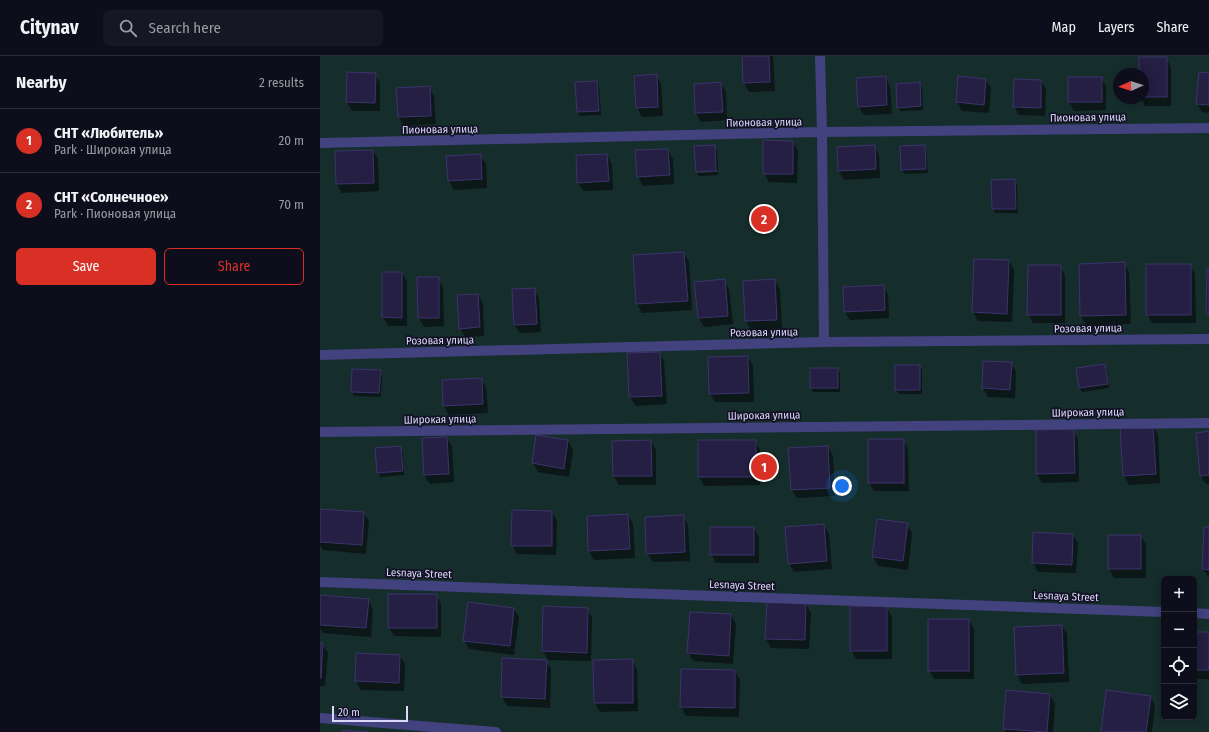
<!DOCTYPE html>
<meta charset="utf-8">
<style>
body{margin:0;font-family:"Fira Sans Condensed",sans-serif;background:#171624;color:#f1f3f6}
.controls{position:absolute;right:12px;bottom:12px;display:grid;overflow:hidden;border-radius:6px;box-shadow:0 2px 10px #0003}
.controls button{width:36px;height:36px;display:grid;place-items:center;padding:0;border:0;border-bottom:1px solid #2e2d3a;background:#0e0d1b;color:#f1f3f6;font:20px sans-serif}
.compass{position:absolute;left:793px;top:12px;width:36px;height:36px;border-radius:50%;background:#0e0d1b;box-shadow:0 2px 10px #0003;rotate:267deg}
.scale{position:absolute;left:12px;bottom:10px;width:76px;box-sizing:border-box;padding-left:4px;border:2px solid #dad8fb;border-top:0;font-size:11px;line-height:14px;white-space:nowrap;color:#dad8fb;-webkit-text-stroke:3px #131124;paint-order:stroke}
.you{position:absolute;left:522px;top:430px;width:14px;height:14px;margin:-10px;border:3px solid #fff;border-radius:50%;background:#1a73e8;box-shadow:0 0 0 6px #1a73e833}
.badge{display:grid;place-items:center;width:26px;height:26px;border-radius:50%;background:#d93025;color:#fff;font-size:13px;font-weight:700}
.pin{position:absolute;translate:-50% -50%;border:2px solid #fff;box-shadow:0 1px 4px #0006}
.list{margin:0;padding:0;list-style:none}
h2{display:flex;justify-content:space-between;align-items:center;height:52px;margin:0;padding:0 16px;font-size:17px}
h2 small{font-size:13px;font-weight:400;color:#9b9ca3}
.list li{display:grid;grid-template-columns:26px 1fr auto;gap:12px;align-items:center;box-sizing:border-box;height:64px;padding:0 16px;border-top:1px solid #2e2d3a}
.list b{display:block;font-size:15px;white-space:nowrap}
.list p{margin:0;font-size:13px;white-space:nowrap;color:#9b9ca3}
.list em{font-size:13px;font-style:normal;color:#9b9ca3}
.actions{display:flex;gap:8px;padding:12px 16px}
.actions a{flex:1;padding:9px 0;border:1px solid #d93025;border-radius:6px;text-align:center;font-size:14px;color:#d93025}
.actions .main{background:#d93025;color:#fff}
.icon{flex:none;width:22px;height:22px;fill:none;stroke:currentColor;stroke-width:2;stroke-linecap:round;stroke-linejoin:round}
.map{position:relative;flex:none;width:889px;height:676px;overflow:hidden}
header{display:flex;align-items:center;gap:24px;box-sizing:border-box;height:56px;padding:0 20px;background:#0e0d1b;border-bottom:1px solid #2e2d3a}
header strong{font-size:19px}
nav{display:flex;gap:22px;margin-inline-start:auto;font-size:14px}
.search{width:280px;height:36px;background:#171624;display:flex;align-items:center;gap:10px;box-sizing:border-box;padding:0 14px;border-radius:6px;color:#9b9ca3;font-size:15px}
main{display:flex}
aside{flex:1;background:#0e0d1b}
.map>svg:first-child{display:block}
.green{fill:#152d2b;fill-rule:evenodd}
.shadow{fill:#0007}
.building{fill:#251f43;stroke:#3c346c}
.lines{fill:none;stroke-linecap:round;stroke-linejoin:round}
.minor{stroke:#41427e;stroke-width:10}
.labels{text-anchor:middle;stroke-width:3.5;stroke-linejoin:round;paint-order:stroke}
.street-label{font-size:11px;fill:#dad8fb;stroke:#131124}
</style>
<header>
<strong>Citynav</strong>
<div class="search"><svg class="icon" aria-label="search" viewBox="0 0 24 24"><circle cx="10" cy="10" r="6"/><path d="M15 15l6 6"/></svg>Search here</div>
<nav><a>Map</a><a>Layers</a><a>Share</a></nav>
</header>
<main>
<aside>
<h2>Nearby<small>2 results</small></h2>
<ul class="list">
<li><span class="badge">1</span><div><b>СНТ «Любитель»</b><p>Park · Широкая улица</p></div><em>20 m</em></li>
<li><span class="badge">2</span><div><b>СНТ «Солнечное»</b><p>Park · Пионовая улица</p></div><em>70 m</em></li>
</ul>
<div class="actions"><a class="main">Save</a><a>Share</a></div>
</aside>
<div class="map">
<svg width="889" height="676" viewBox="0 0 889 676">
<rect width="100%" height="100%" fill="#131124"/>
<path class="green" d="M0 0H889V676H0ZM799 18H823V42H799ZM844 523H874V661H844Z"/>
<g class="shadow">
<polygon points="423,0 453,0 455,35 429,36 424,27"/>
<polygon points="846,2 851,11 851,50 825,50 821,42 823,42 823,18 820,18"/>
<polygon points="55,18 60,27 60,55 32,55 27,46"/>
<polygon points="889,18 889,57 882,56 877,48"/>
<polygon points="336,19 341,28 343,60 322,61 317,52"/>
<polygon points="565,21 570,30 572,58 544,59 539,51"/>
<polygon points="781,22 786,30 786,54 754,55 749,46"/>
<polygon points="666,24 671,32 669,57 642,55 637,46"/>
<polygon points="721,25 726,33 725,60 699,59 694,50"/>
<polygon points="277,26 279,30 281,59 260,60 258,56"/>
<polygon points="401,27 406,36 407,64 381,66 376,57"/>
<polygon points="599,27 602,32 603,54 580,55 578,51"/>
<polygon points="109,31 114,40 116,68 84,70 79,61 77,33"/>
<polygon points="473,86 478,95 477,127 449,126 444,117"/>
<polygon points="394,90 397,94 398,114 377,115 377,116 377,115"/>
<polygon points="554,90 559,99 560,122 524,124 519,115"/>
<polygon points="604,90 606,94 608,117 585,118 582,114"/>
<polygon points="348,94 353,103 354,128 323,130 318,121"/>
<polygon points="53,95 58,103 59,135 22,137 17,128"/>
<polygon points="160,99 166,108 167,132 134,134 129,125"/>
<polygon points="287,99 292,108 293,134 263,135 258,127"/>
<polygon points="398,116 398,119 379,120 377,117"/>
<polygon points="695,124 697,129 698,157 675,157 673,153 672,125"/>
<polygon points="364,197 369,206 372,254 322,257 317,248 314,200"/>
<polygon points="655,204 689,205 694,214 692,266 658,265 653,256"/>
<polygon points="804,208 809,216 811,268 766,269 761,260 760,209"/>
<polygon points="870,209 875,218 876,267 832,267 827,258"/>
<polygon points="740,210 745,219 745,267 713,267 708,258"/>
<polygon points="63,217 82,217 87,226 87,270 68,270 63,261"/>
<polygon points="118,222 123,231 124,270 104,271 99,262"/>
<polygon points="404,224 409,233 413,268 384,271 379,262 376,227"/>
<polygon points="455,224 460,233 462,272 431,274 426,265 424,226"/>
<polygon points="563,230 568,239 569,262 530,264 525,256"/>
<polygon points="214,233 219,242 221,276 200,277 194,269"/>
<polygon points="158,239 163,248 164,280 145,281 140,272"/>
<polygon points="339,297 344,305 347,348 316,350 310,341 308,298"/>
<polygon points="428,301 433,310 434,346 395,346 390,337"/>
<polygon points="664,306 691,307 696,316 695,342 668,341 663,332"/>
<polygon points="784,309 787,313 789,332 762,336 759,331"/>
<polygon points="599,310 602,314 602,338 579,338 576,334"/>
<polygon points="517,313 520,317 520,336 493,336 491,332"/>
<polygon points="60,315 62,320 61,341 34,340 32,336"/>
<polygon points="161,323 166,332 168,357 129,359 124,350"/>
<polygon points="833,370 838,379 840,427 809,429 804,420"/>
<polygon points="753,374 758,383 759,426 722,427 717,418"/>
<polygon points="889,376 889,428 886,428 881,420"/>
<polygon points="217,380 248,385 253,394 249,421 218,416 213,407"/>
<polygon points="127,382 132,391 134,426 110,428 104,419 103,383"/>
<polygon points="583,384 588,393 589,435 554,435 549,426"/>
<polygon points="331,385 336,394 336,429 299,429 294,420 293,386"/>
<polygon points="435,385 440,394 440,429 384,430 379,421"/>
<polygon points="81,391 83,396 84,419 60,421 58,416"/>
<polygon points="508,391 513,400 515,440 477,442 472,434"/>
<polygon points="232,456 237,465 236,499 197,498 192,489"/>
<polygon points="44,457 49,466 46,498 3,494 0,489 0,458"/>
<polygon points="308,459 313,468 315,502 274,504 269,495 268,461"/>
<polygon points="363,460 368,469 370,505 333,506 327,497"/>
<polygon points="557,464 587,468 592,477 588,514 558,510 553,501"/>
<polygon points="504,469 509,478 512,513 474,516 469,507"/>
<polygon points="434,472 439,481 439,507 396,507 391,498"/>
<polygon points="885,472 889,472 889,522 883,513"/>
<polygon points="714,477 753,479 758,487 756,517 718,516 713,507"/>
<polygon points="821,480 826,488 826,522 794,522 789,513"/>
<polygon points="116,539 121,548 121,581 74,580 69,571"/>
<polygon points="0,540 48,544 53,553 51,581 3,577 0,572"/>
<polygon points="486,548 491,557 489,593 451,592 446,583"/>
<polygon points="566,551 572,560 572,603 536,603 531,594"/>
<polygon points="194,553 199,561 194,599 149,593 144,584"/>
<polygon points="267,553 272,561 271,605 228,604 223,595"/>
<polygon points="411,559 416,568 413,608 373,605 368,596"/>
<polygon points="649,564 654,573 654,623 614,623 609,614"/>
<polygon points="742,570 747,578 749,626 702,628 697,619 695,572"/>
<rect x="874" y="577" width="15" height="46"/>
<polygon points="0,588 2,588 8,597 5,630 0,630"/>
<polygon points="37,598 80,600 85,608 84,635 41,634 36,625"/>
<polygon points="183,603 226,605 231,613 230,652 187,650 182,641"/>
<polygon points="312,604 317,613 318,655 280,656 275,647 274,605"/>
<polygon points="415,615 420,624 419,661 366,660 361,651"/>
<polygon points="730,639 735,648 733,676 686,676 684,672"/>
<polygon points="830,640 835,649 832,676 782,676"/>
</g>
<g class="building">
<polygon points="422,0 449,0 450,26 423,27"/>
<polygon points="819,1 847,1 847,41 823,41 823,18 819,18"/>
<polygon points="27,16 56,17 55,47 26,46"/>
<polygon points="879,16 889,17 889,49 876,48"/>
<polygon points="337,18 338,51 316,52 314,20"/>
<polygon points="566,20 567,49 538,51 536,22"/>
<polygon points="638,20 666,23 664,49 636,46"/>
<rect x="748" y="21" width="34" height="25"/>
<polygon points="694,23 721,24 721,52 693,51"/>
<polygon points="277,25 279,55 257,56 255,26"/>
<polygon points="401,26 403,56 375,57 374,28"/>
<polygon points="600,26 601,50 577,52 576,28"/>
<polygon points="110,30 111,60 78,61 76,32"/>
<polygon points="443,84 473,85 473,118 443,118"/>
<polygon points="395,89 396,115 376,116 374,90"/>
<polygon points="555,89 556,113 518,115 517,91"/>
<polygon points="605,89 606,113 581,114 580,90"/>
<polygon points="348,93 350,119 317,121 315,94"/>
<polygon points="53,94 54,127 16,128 15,95"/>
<polygon points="161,98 162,123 128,125 126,100"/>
<polygon points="287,98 289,125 257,127 256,99"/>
<polygon points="695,123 696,153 672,153 671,124"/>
<polygon points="364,196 368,245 316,248 313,199"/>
<polygon points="654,203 689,204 687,258 652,256"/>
<polygon points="805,206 806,259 760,260 759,208"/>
<rect x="826" y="208" width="45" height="51"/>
<polygon points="708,209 741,209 741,259 707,259"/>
<polygon points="887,212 889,212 889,258 886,258"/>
<polygon points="62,216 82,216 82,262 62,261"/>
<polygon points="97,221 119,221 119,262 98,262"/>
<polygon points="405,223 408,260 378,262 374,226"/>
<polygon points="455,223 457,264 425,265 423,225"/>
<polygon points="564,229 565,254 524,256 523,231"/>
<polygon points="215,232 217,268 194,269 192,233"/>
<polygon points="158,238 160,271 139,273 137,239"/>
<polygon points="340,296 342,340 309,341 307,297"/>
<polygon points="428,300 429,337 389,338 388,301"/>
<polygon points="663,305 692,306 690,334 662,332"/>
<polygon points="785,308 788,328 759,332 756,312"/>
<rect x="575" y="309" width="25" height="25"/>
<rect x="490" y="312" width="28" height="20"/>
<polygon points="32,313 61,314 59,337 31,336"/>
<polygon points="162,322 163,348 123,350 122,324"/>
<polygon points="833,369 836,418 803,420 800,371"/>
<polygon points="754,373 755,417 716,418 716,374"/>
<polygon points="889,375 889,419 880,420 876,377"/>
<polygon points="216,379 248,384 244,413 212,407"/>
<polygon points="127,381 129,418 104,419 102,382"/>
<rect x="548" y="383" width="36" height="44"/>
<polygon points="331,384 332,420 293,420 292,385"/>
<rect x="378" y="384" width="58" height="37"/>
<polygon points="81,390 83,415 57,417 55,392"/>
<polygon points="508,390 510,432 471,434 468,392"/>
<polygon points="0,453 44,456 42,489 0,486"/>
<polygon points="192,454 232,455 232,490 191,490"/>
<polygon points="308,458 310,493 268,495 267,460"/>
<polygon points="364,459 365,496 326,498 325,461"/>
<polygon points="557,463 588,467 583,505 552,501"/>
<polygon points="504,468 507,505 468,508 465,471"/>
<rect x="390" y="471" width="44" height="28"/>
<polygon points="884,471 889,471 889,514 882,513"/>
<polygon points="713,476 753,478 752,509 712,507"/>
<rect x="788" y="479" width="33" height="34"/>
<rect x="68" y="538" width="49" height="34"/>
<polygon points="0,539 49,543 46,572 0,569"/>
<polygon points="148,546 194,552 190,590 143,585"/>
<polygon points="447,546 486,547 485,584 445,583"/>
<polygon points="223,550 268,552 267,597 222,595"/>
<rect x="530" y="550" width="37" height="45"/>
<polygon points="370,556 411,558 409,600 367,597"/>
<rect x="608" y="563" width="41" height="52"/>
<polygon points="742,569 744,617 696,619 694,571"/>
<rect x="874" y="576" width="15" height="38"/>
<polygon points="0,587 3,587 1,622 0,622"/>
<polygon points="36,597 80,599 79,627 35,625"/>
<polygon points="182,602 227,604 225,643 181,641"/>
<polygon points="313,603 313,647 274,647 273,604"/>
<polygon points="361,613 415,614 415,652 360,651"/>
<polygon points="686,634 730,638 727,676 683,673"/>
<polygon points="786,634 831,640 826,676 781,676"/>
<polygon points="23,674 48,676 23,676"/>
</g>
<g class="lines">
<g class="minor">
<polyline points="500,0 502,76 504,286"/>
<polyline points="0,87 502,76 889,72"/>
<polyline points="0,299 504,286 889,283"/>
<polyline points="0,376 889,367"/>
<polyline points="0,526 844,556"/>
<polyline points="874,557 889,558"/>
<polyline points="0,662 176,676"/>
</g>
</g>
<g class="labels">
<g class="street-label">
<text transform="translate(768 61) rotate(-1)" y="4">Пионовая улица</text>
<text transform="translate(444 66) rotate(-1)" y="4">Пионовая улица</text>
<text transform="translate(120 73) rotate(-1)" y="4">Пионовая улица</text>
<text transform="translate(768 272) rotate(-1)" y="4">Розовая улица</text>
<text transform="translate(444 276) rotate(-1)" y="4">Розовая улица</text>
<text transform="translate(120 284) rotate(-1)" y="4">Розовая улица</text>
<text transform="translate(768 356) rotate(-1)" y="4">Широкая улица</text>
<text transform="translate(444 359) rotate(-1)" y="4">Широкая улица</text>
<text transform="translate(120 363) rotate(-1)" y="4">Широкая улица</text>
<text transform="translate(99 517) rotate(2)" y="4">Lesnaya Street</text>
<text transform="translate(422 529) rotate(2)" y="4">Lesnaya Street</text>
<text transform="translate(746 540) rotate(2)" y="4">Lesnaya Street</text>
</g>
</g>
</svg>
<div class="controls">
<button>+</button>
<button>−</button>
<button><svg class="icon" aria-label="locate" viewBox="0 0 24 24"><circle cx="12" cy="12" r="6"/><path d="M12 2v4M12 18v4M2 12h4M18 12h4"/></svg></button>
<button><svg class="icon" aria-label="layers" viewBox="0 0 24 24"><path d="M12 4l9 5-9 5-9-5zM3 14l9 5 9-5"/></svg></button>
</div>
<svg class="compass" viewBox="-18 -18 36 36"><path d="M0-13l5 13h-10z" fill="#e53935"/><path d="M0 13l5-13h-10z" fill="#9b9ca3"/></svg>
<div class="scale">20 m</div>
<div class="you"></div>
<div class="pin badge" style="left:444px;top:411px">1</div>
<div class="pin badge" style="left:444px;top:163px">2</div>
</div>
</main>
